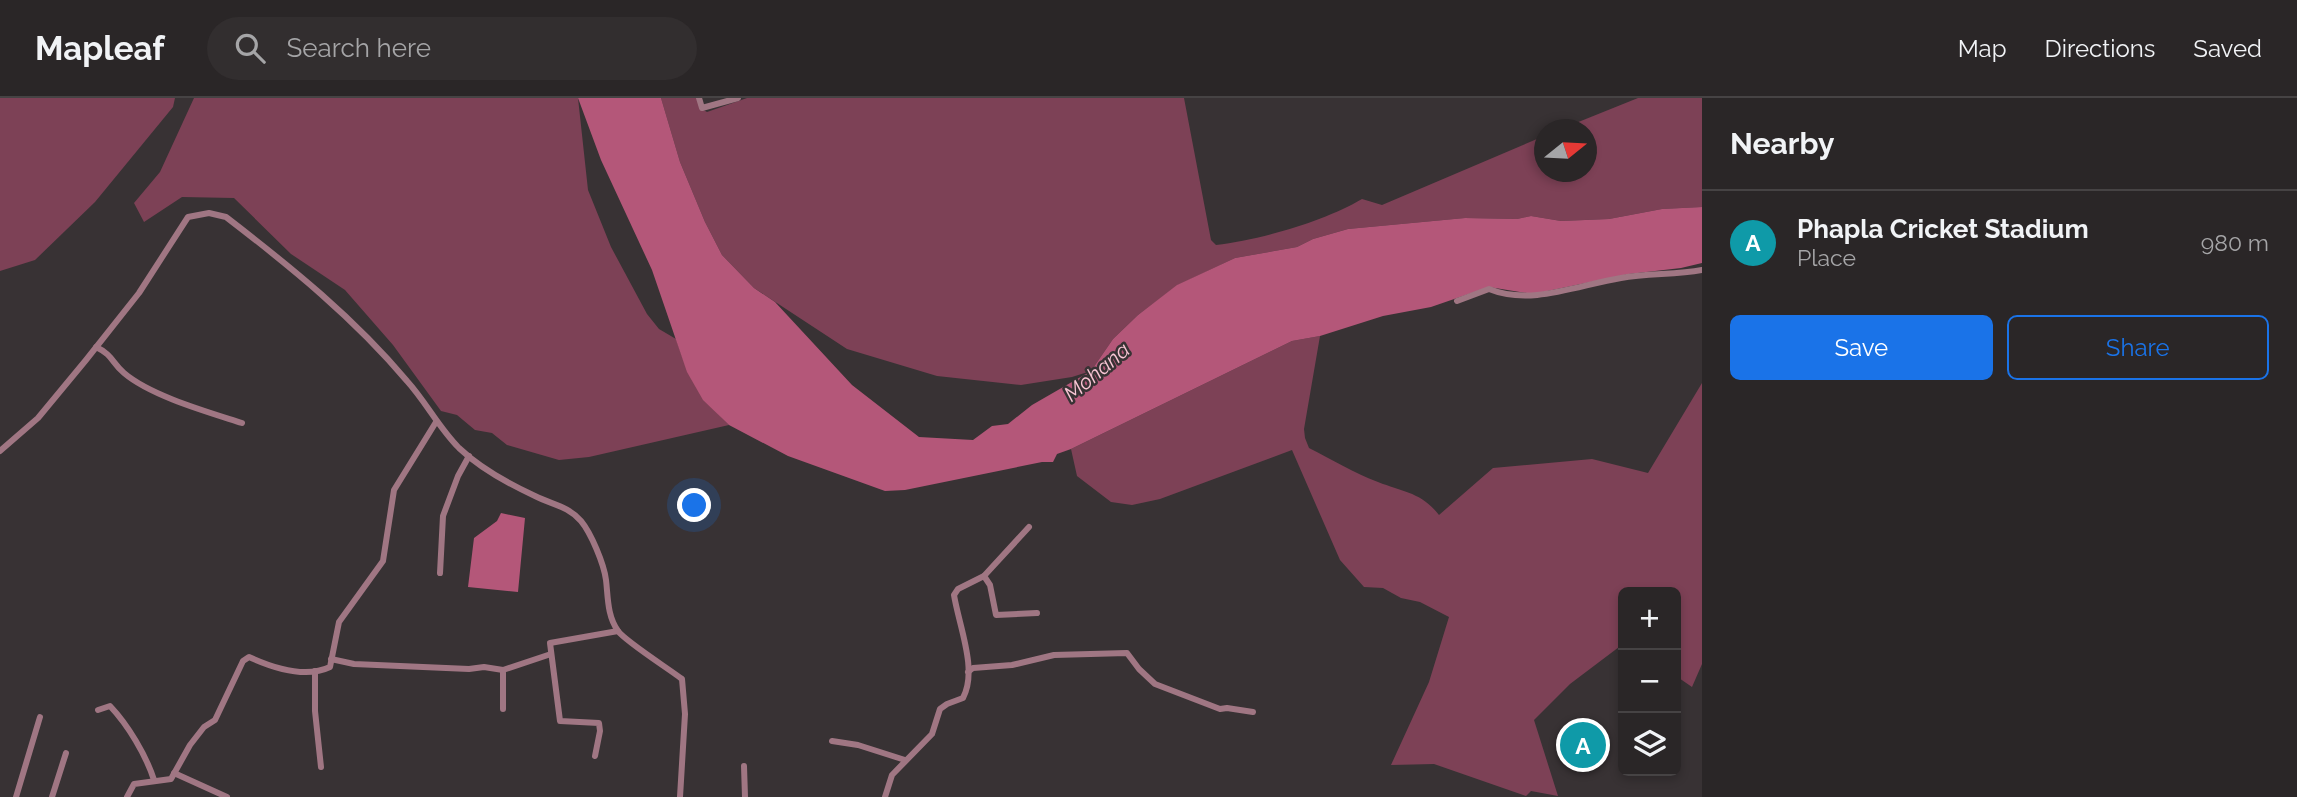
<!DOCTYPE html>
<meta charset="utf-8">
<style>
body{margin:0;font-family:Raleway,sans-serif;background:#322e2f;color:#f1f3f6}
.controls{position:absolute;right:21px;bottom:21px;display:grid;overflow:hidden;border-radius:10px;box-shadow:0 4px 10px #0003}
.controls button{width:63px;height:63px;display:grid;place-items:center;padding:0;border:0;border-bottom:2px solid #464344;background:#2a2627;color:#f1f3f6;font:35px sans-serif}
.compass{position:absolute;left:1534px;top:21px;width:63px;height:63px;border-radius:50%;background:#2a2627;box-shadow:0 4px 10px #0003;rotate:72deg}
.you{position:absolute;left:695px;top:408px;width:24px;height:24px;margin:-18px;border:5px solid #fff;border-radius:50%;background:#1a73e8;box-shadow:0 0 0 10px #1a73e833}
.badge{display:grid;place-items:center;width:46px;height:46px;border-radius:50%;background:#1a73e8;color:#fff;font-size:23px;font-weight:700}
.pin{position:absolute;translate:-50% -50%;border:4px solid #fff;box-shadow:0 2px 7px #0006}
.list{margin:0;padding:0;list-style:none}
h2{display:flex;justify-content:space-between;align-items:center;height:91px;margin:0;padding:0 28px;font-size:30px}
h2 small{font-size:23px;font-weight:400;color:#a5a5a7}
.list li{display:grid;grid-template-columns:46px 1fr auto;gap:21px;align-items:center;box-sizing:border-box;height:105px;padding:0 28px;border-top:2px solid #464344}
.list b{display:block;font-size:26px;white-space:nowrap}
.list p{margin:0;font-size:23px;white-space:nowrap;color:#a5a5a7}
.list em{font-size:23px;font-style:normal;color:#a5a5a7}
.actions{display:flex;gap:14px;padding:21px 28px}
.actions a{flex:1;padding:16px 0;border:2px solid #1a73e8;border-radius:10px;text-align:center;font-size:24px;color:#1a73e8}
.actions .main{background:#1a73e8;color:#fff}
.icon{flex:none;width:38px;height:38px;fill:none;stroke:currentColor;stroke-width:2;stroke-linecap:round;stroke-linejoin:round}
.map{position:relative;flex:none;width:1702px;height:699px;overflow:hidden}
header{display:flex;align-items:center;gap:42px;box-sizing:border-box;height:98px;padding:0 35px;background:#2a2627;border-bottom:2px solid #464344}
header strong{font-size:33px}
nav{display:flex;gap:38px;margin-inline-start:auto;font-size:24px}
.search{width:490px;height:63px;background:#322e2f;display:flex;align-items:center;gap:18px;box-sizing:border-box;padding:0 24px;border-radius:38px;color:#a5a5a7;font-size:26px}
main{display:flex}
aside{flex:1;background:#2a2627}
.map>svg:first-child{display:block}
.green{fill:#7d4156}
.water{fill:#b45779}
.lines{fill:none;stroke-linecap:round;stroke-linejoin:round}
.minor{stroke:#a07683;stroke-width:6}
.labels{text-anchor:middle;stroke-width:5;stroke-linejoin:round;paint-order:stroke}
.water-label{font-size:21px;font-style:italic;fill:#fac6d5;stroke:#383234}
</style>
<header>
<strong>Mapleaf</strong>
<div class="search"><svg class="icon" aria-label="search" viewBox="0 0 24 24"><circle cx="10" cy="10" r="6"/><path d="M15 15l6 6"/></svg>Search here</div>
<nav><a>Map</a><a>Directions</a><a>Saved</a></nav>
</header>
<main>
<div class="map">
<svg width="1702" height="699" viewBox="0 0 1702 699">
<rect width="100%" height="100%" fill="#383234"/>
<g class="green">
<polygon points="0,0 175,0 173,9 95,104 35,162 0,173"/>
<path d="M194 0H578L588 92 611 149 647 216 659 231 676 241C690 283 698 296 729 327L589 359 559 362 507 347 492 335 475 332 457 317 441 313 393 247 345 192 291 156 234 100 182 99 144 124 134 105 160 74Z"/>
<path d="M661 0H697L700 10 707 14 747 0H1184L1211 142 1216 147C1260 142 1325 123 1362 101L1382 107 1544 38 1545 74H1587V32L1561 31 1638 0H1702V109L1662 111 1609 121 1561 123 1531 118 1517 121 1465 120 1348 131 1313 141 1297 149 1235 160 1178 187 1138 217 1113 241 1091 273 1072 279 1021 287 937 278 847 251 754 190 722 157 705 124 680 64Z"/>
<path d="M1320 238 1304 331 1305 340 1309 350C1331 361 1354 375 1378 384 1403 394 1421 394 1439 417L1493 370 1592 361 1648 375 1702 285V566L1692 589 1676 578V494H1623V546L1570 586 1534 622 1558 698 1531 693 1526 698 1434 666 1391 667 1429 584 1449 519 1420 504 1401 500 1383 490 1364 489 1340 462 1292 352 1160 401 1132 407 1111 404 1077 378 1071 351 1292 243Z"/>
</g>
<g class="water">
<polygon points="578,0 661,0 680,64 705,124 722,157 754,190 775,204 852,287 919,339 973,342 992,328 1008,326 1032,307 1091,273 1113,241 1138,217 1177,187 1235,160 1297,149 1313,141 1348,131 1465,120 1517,121 1531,118 1561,123 1609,121 1662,111 1702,109 1702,165 1681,170 1629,176 1533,196 1489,189 1431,209 1383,218 1320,238 1292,243 1071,351 1057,356 1053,364 1042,364 905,392 885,393 788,358 729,327 703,302 687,274 652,172 601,62"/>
<polygon points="501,415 525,420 518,494 468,489 474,440 497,423"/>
</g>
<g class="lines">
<g class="minor">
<polyline points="699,0 702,10 738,0"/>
<path d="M1457 203 1489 191C1531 208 1578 187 1621 180 1648 175 1675 177 1702 172"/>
<path d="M96 249C113 257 112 265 124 275 151 298 208 314 242 325"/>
<path d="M0 353 38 320 86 262 139 195 188 119 209 115 226 119C291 169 354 220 407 283 426 304 439 330 459 350 481 371 509 386 535 398 553 407 568 408 581 423 591 435 604 466 606 482 608 498 607 518 618 533 625 543 669 571 682 581L685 616 680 699"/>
<polyline points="440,475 443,418 458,378 469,358"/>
<polyline points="984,478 990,487 996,517 1037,515"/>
<polyline points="331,561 354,566 469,571 484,569 503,572"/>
<polyline points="315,573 315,613 321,669"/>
<polyline points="968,574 973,570 1012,567 1054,557 1127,555 1139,571 1155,586 1220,611 1227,610 1253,614"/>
<polyline points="503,611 503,572 551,556"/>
<path d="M98 612 110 608C128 627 146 657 154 682"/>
<polyline points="832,643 858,647 905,662"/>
<polyline points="595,658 600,633 599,625 560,623 550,545 618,533"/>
<polyline points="744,668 745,699"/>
<polyline points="174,675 227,699"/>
<polyline points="16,699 40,619"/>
<polyline points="52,699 66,655"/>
<path d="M127 699 134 686 171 681 190 647 204 629 215 622 243 563 249 559C273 570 305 581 330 569L339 524 383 463 394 392 436 324"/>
<path d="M885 699 892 677 932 636 940 611 947 606 963 600C978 572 959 528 954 497L958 491 984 478 1029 429"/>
</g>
</g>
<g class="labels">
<g class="water-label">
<text transform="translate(1097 274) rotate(-40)" y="7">Mohana</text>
</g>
</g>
</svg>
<div class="controls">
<button>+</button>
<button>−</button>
<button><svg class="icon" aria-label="layers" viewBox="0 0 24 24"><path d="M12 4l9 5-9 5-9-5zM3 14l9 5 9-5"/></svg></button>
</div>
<svg class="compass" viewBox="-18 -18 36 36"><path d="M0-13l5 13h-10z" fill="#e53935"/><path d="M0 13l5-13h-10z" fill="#a5a5a7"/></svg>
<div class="you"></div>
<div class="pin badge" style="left:1583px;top:647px;background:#0f9aa8">A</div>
</div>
<aside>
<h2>Nearby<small></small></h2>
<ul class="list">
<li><span class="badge" style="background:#0f9aa8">A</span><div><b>Phapla Cricket Stadium</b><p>Place</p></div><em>980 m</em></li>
</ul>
<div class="actions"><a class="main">Save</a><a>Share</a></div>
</aside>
</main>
